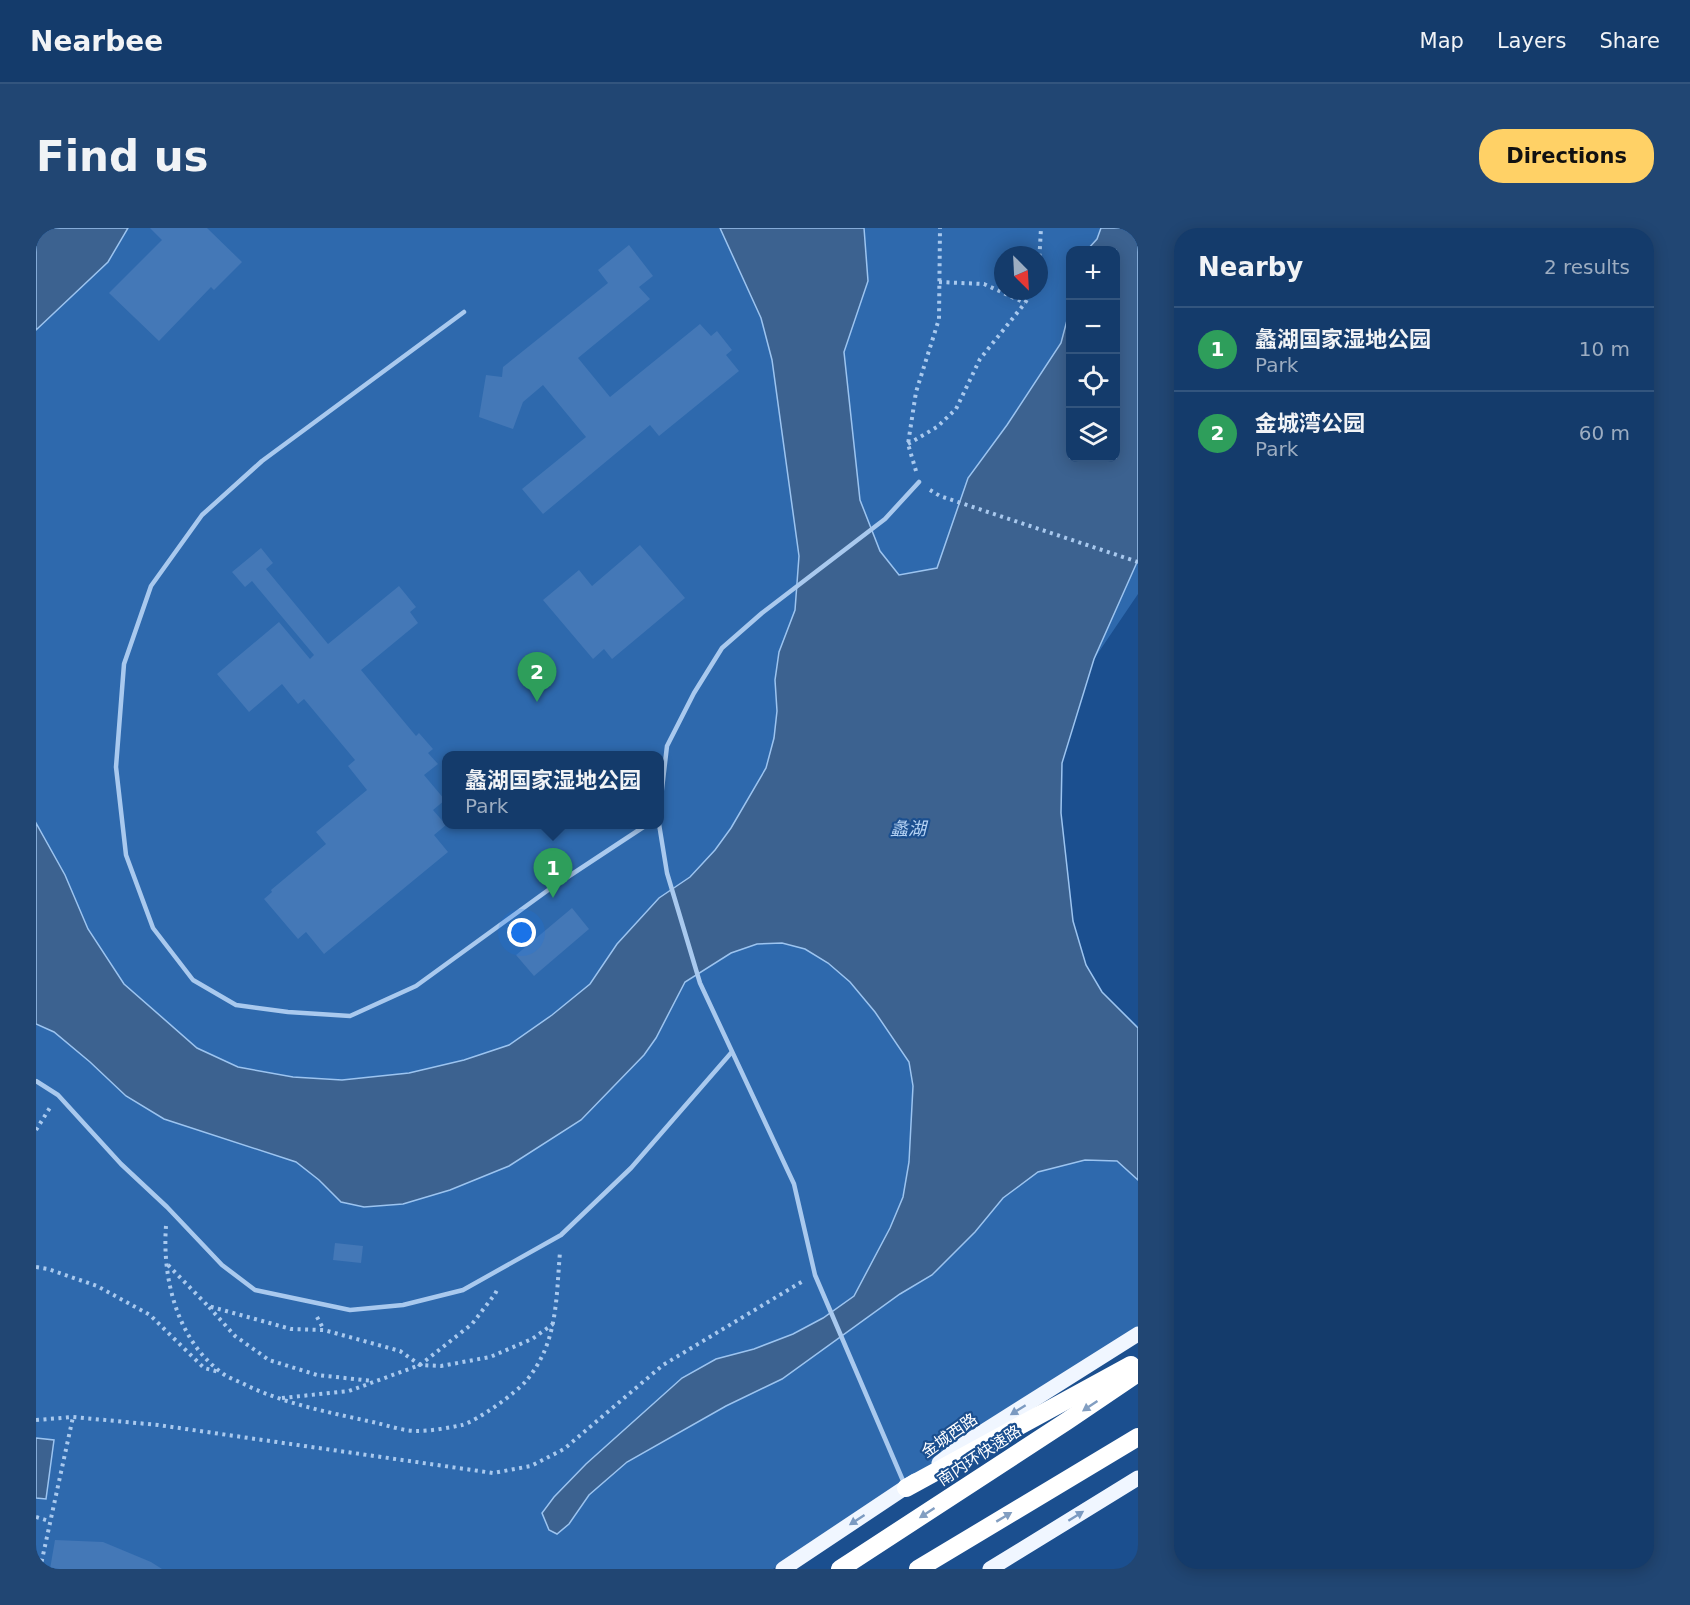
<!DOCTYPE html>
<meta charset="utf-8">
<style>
body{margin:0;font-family:"DejaVu Sans","Noto Sans SC",sans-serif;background:#214673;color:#f1f3f6}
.controls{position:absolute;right:18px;top:18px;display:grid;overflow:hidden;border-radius:12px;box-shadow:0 3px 15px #0003}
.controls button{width:54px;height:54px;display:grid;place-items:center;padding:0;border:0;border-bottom:2px solid #33557e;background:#143b6b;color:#f1f3f6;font:30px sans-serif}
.compass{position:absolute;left:958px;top:18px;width:54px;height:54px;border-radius:50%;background:#143b6b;box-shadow:0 3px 15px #0003;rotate:156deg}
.you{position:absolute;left:486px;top:705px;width:21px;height:21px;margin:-15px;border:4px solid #fff;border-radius:50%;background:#1a73e8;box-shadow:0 0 0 9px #1a73e833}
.badge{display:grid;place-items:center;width:39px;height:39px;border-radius:50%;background:#ffd166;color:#fff;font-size:20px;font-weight:700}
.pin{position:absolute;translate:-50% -50px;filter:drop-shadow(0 2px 3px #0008)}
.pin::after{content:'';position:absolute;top:32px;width:21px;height:18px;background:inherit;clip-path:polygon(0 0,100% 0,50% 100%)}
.popup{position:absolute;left:406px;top:523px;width:222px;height:78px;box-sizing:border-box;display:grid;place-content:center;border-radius:12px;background:#143b6b;filter:drop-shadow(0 2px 4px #0005);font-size:20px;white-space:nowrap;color:#9dadc1}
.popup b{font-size:22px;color:#f1f3f6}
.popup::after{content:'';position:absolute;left:50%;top:100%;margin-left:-12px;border:12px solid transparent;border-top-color:#143b6b}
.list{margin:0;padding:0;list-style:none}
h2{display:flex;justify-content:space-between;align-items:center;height:78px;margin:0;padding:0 24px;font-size:26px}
h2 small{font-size:20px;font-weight:400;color:#9dadc1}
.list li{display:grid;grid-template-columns:39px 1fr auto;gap:18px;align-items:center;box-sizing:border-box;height:84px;padding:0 24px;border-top:2px solid #33557e}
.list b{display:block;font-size:22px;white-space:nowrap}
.list p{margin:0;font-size:20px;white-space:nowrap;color:#9dadc1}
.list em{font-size:20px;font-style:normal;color:#9dadc1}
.icon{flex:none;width:33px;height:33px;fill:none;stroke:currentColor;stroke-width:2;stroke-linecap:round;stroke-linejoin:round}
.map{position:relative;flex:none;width:1102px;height:1341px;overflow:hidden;border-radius:24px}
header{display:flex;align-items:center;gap:36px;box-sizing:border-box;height:84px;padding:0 30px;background:#143b6b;border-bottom:2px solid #33557e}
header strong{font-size:28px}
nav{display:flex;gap:33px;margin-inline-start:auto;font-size:21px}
.intro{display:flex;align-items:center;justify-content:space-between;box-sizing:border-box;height:144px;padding:0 36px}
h1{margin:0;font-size:42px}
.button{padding:15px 27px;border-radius:24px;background:#ffd166;color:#111;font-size:21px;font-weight:700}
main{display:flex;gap:36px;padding:0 36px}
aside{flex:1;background:#143b6b;border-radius:24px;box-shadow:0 3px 15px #0003}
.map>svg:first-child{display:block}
.green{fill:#2e69ad;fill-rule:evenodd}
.water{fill:#3c6290;stroke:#9cc4f0;stroke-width:1.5}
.building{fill:#4478b7}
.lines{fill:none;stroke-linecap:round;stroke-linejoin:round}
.path{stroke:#a9c9ee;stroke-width:4;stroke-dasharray:3 4.5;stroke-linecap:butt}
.lane{stroke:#a9c9ee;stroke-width:4.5}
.primary{stroke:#f0f6ff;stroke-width:15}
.highway{stroke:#fff;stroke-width:18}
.oneway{fill:#829ec1}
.oneway2{fill:#7b9ac1}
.labels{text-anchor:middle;stroke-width:4.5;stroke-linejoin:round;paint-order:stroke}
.street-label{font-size:16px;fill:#fff;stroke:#1b4f8f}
.water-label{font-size:18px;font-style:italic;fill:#b5d3f5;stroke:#1b4f8f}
</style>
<header>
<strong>Nearbee</strong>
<nav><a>Map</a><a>Layers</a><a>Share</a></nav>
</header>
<div class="intro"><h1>Find us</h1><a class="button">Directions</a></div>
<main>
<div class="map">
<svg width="1102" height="1341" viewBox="0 0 1102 1341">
<rect width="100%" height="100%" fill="#1b4f8f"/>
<path class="green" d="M0 0H1102V366L1058 431 1025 535V585L1037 693 1050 737 1066 764 1102 798V1107L737 1341H0ZM1034 22H1080V230H1034ZM967 27H1003V63H967ZM410 528H624V596H410Z"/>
<g class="water">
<polygon points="0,0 92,0 72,34 0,102"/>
<polygon points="684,0 828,0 832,53 808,124 824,272 844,323 863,347 901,340 932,250 971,197 1025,115 1034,81 1034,230 1080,230 1080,22 1051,22 1061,11 1065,0 1102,0 1102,332 1058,431 1026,535 1025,585 1037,693 1050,737 1066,764 1102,800 1102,952 1081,933 1049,932 1002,944 967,970 939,1004 896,1047 864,1066 746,1151 690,1178 591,1234 553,1267 533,1296 521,1306 513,1302 506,1285 518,1269 550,1236 646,1150 680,1131 718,1121 757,1106 787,1090 818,1068 854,1000 867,969 873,934 877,858 873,834 839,784 814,754 792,735 769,721 746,715 721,716 695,725 649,754 620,810 608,827 545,892 473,938 414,962 367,976 328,979 305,974 283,952 260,934 128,891 90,868 54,834 18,804 0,796 0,595 29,647 52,701 88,756 161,820 202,839 257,849 306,852 373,845 428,832 473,817 516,787 554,756 581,716 623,670 654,649 679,622 695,600 730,540 738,510 741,483 739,452 743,424 759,382 763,328 736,132 725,90"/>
<polygon points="0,1210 18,1212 10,1271 0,1270"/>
</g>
<g class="building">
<polygon points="114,0 171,0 206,34 178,62 175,59 123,113 73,65 126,12"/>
<polygon points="593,17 617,48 603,59 614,71 542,130 574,169 664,96 675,108 681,103 696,122 690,127 703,143 623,208 614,197 507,286 486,261 550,209 507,157 487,174 477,201 443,189 450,147 466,149 467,139 572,55 562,42"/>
<polygon points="604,317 649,370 576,431 568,421 557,431 507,372 543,342 556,358"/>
<polygon points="225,320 237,335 230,341 292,416 363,358 380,379 374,384 382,395 325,442 380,508 383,505 397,521 392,525 402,536 388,547 409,572 397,582 410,597 398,607 412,624 288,726 270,704 262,711 228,671 236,664 235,662 290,616 280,604 331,562 312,538 319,532 268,471 262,476 246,456 213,484 181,446 243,394 274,431 278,427 216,353 209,359 196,344"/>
<polygon points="536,680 553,701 498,748 480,727"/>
<polygon points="299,1015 327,1018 325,1035 297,1032"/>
<polygon points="19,1312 67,1314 115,1334 126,1341 14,1341"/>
</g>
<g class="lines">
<g class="path">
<polyline points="1003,36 1005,0"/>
<polyline points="903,54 948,56 989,75"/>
<polyline points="872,216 901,199 920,181 944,131 989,75 996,63"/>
<polyline points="880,243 872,216 880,164 903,91 904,0"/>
<polyline points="894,262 904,268 1102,334"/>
<polyline points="0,902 15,878"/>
<path d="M130 998C126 1050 141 1112 186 1145 191 1149 199 1152 206 1155 247 1176 296 1185 341 1195 353 1198 368 1203 381 1203 395 1203 412 1200 426 1197 441 1193 480 1165 490 1153 522 1115 520 1071 524 1024"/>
<polyline points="132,1037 172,1078 255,1101 288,1102 364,1123 384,1137 405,1138 454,1129 496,1111 517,1096"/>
<polyline points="0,1039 12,1041 61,1058 114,1087 168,1140 183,1144"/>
<polyline points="173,1079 199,1108 233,1132 281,1147 337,1153"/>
<polyline points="281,1089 288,1102"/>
<polyline points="246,1170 313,1163 384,1137 436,1096 459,1066 462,1060"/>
<polyline points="0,1192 37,1189 122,1197 457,1245 495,1238 528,1221 627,1137 767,1053"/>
<polyline points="0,1289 13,1293"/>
<polyline points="4,1341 37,1189"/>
</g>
<g class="lane">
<polyline points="428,84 226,233 166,287 115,358 88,436 80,539 90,627 117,700 157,752 200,777 252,784 314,788 380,758 515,660 612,596"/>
<polyline points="624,578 631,518 658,465 686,420 726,385 849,291 883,254"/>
<polyline points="623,596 631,645 664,755 758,956 779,1047 868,1255"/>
<polyline points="0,853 22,867 85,936 131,979 186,1037 219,1062 314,1082 367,1077 427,1062 525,1007 595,940 695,825"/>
</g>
<g class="primary">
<polyline points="903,1235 929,1215 1102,1106"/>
<polyline points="747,1341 879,1253"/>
<polyline points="954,1341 1102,1250"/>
</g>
<g class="highway">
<polyline points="870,1260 1095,1137"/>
<polyline points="804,1341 1031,1193 1102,1145"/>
<polyline points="882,1341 1102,1209"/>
</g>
</g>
<defs><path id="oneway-solid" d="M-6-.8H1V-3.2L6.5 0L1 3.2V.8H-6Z" transform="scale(1.5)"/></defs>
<g class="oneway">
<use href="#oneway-solid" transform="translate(1054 1178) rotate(146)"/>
<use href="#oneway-solid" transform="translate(891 1285) rotate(147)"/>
<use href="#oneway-solid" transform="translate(968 1289) rotate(-31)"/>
</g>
<g class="oneway2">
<use href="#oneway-solid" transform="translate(982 1182) rotate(148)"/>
<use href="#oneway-solid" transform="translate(1040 1288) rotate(-32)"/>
<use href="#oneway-solid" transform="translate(821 1292) rotate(147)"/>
</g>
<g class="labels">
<g class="street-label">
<text transform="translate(913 1207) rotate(-35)" y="6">金城西路</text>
<text transform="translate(943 1227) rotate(-33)" y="6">南内环快速路</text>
</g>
<g class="water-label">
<text x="872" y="607">蠡湖</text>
</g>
</g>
</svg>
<div class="controls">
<button>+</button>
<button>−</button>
<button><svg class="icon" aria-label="locate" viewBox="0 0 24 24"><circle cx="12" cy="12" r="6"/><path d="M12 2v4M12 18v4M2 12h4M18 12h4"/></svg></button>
<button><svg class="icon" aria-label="layers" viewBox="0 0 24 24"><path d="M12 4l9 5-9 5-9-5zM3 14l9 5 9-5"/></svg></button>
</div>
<svg class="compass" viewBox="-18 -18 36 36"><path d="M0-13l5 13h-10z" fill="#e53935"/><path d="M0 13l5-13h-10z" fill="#9dadc1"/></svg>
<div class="you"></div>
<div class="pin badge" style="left:517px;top:670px;background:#2e9e5b">1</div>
<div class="popup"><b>蠡湖国家湿地公园</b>Park</div>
<div class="pin badge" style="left:501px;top:474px;background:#2e9e5b">2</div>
</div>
<aside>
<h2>Nearby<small>2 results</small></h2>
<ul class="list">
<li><span class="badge" style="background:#2e9e5b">1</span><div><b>蠡湖国家湿地公园</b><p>Park</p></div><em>10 m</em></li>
<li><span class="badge" style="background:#2e9e5b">2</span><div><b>金城湾公园</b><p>Park</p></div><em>60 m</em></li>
</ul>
</aside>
</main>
